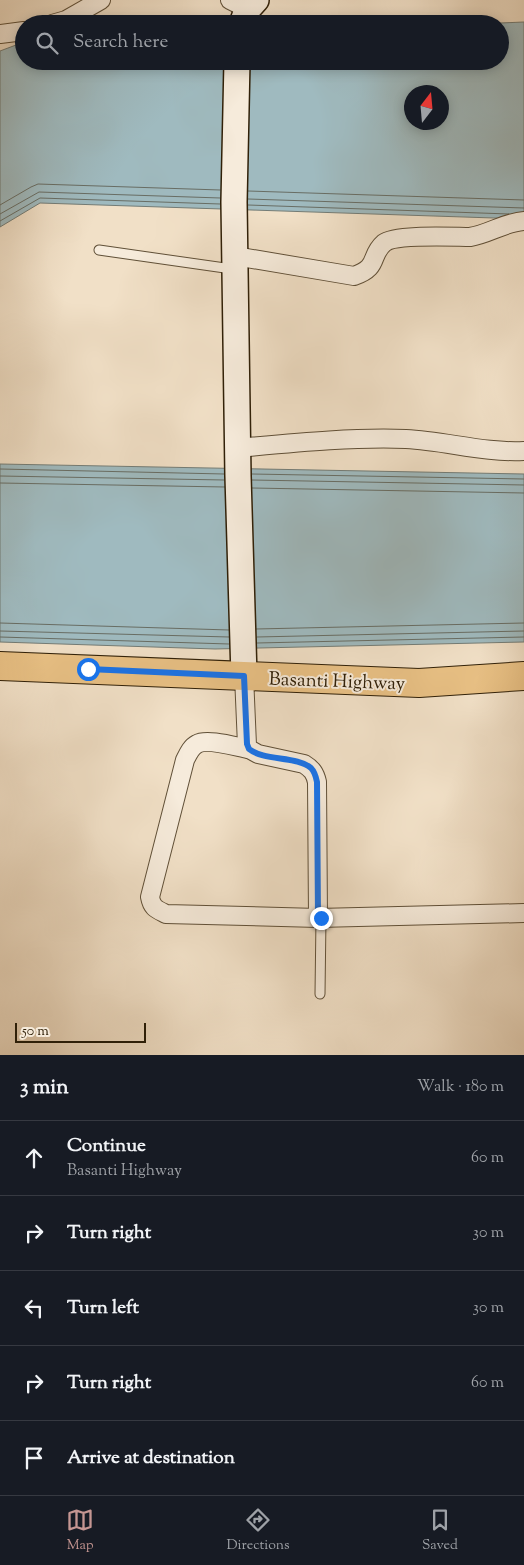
<!DOCTYPE html>
<meta charset="utf-8">
<style>
body{margin:0;font-family:"Sorts Mill Goudy",serif;background:#20242c;color:#f1f3f6}
.compass{position:absolute;left:404px;top:85px;width:45px;height:45px;border-radius:50%;background:#171b24;box-shadow:0 2px 12px #0003;rotate:16deg}
.scale{position:absolute;left:15px;bottom:12px;width:131px;box-sizing:border-box;padding-left:5px;border:2px solid #302008;border-top:0;font-size:14px;line-height:18px;white-space:nowrap;color:#302008;-webkit-text-stroke:4px #f6ebdb;paint-order:stroke}
.stop{position:absolute;width:15px;height:15px;margin:-11px;border:4px solid #1a73e8;border-radius:50%;background:#fff}
.stop.end{background:#1a73e8;border-color:#fff;box-shadow:0 1px 5px #0008}
.list{margin:0;padding:0;list-style:none}
h2{display:flex;justify-content:space-between;align-items:center;height:65px;margin:0;padding:0 20px;font-size:21px}
h2 small{font-size:16px;font-weight:400;color:#9ea1a6}
.list li{display:grid;grid-template-columns:32px 1fr auto;gap:15px;align-items:center;box-sizing:border-box;height:75px;padding:0 20px;border-top:1px solid #363941}
.list b{display:block;font-size:19px;white-space:nowrap}
.list p{margin:0;font-size:16px;white-space:nowrap;color:#9ea1a6}
.list em{font-size:16px;font-style:normal;color:#9ea1a6}
.icon{flex:none;width:28px;height:28px;fill:none;stroke:currentColor;stroke-width:2;stroke-linecap:round;stroke-linejoin:round}
.map{position:relative;flex:none;width:524px;height:1055px;overflow:hidden}
.search{position:absolute;background:#171b24;box-shadow:0 2px 12px #0003;left:15px;right:15px;top:15px;height:55px;display:flex;align-items:center;gap:12px;box-sizing:border-box;padding:0 18px;border-radius:28px;color:#9ea1a6;font-size:19px}
.sheet{height:440px;background:#171b24}
nav{display:flex;justify-content:space-around;align-items:center;box-sizing:border-box;height:70px;border-top:1px solid #363941;background:#171b24;font-size:14px;color:#9ea1a6}
nav a{display:grid;justify-items:center;gap:2px}
nav .on{color:#c59692}
.map>svg:first-child{display:block}
.water{fill:#9fbabf;stroke:#737c76;fill-rule:evenodd}
.lines{fill:none;stroke-linecap:round;stroke-linejoin:round}
.shore{stroke:#686d64;stroke-width:1}
.lane-casing{stroke:#605038;stroke-width:11}
.street-casing{stroke:#605038;stroke-width:20}
.secondary-casing{stroke:#302008;stroke-width:28}
.primary-casing{stroke:#302008;stroke-width:30}
.lane{stroke:#f6ebdb;stroke-width:9}
.street{stroke:#f6ebdb;stroke-width:18}
.secondary{stroke:#f6ebdb;stroke-width:25}
.primary{stroke:#e8c084;stroke-width:28}
.route{stroke:#1a73e8;stroke-width:6}
.labels{text-anchor:middle;stroke-width:4;stroke-linejoin:round;paint-order:stroke}
.street-label{font-size:19px;fill:#302008;stroke:#f6ebdb}
</style>
<div class="map">
<svg width="524" height="1055" viewBox="0 0 524 1055">
<rect width="100%" height="100%" fill="#f1e0c7"/>
<filter id="stains"><feTurbulence type="fractalNoise" baseFrequency=".004" numOctaves="4"/><feColorMatrix values="0 0 0 0 .2 0 0 0 0 .09 0 0 0 0 .02 0 0 0 .5 -.17"/></filter>
<radialGradient id="worn" r=".72"><stop offset=".6" stop-color="#630" stop-opacity="0"/><stop offset="1" stop-color="#630" stop-opacity=".3"/></radialGradient>
<g class="water">
<path d="M524 22V219L40 203 0 227V51L24 42V61H500V24H477ZM412 92H442V122H412Z"/>
<polygon points="0,464 524,474 524,642 215,649 0,642"/>
</g>
<g class="lines">
<g class="shore">
<polyline points="248,191 524,200"/>
<polyline points="248,199 524,208"/>
<polyline points="0,205 31,187 38,184 220,190"/>
<polyline points="248,205 509,214"/>
<polyline points="0,214 39,192 220,198"/>
<polyline points="0,221 40,198 220,204"/>
<polyline points="0,469 224,474"/>
<polyline points="252,474 524,479"/>
<polyline points="0,476 224,480"/>
<polyline points="252,480 524,485"/>
<polyline points="0,483 225,487"/>
<polyline points="252,488 524,493"/>
<polyline points="0,623 229,630"/>
<polyline points="256,629 524,623"/>
<polyline points="0,631 229,637"/>
<polyline points="0,637 229,644"/>
<polyline points="257,637 524,631"/>
<polyline points="257,643 524,637"/>
</g>
<g class="lane-casing">
<g id="lane">
<polyline points="99,250 232,269"/>
<polyline points="320,994 321,918"/>
</g>
</g>
<g class="street-casing">
<g id="street">
<polyline points="230,0 248,9"/>
<polyline points="52,24 66,20 101,0"/>
<polyline points="0,34 24,31"/>
<path d="M235 256 354 276C380 267 369 256 384 243 395 234 454 237 470 237 489 234 505 222 524 221"/>
<path d="M238 448C293 443 350 437 406 439 446 441 484 453 524 451"/>
<path d="M244 676 247 745 249 749 258 754 304 764C312 769 315 773 317 782L318 918 524 913"/>
<path d="M249 749C237 747 207 738 197 744 191 747 188 754 185 760L150 897C152 908 156 909 166 914L318 918"/>
</g>
</g>
<g class="secondary-casing">
<g id="secondary">
<polyline points="242,24 247,10 256,0"/>
<polyline points="237,61 234,202 238,476 244,676"/>
</g>
</g>
<g class="primary-casing">
<polyline id="primary" points="0,666 419,683 524,676"/>
</g>
<use href="#lane" class="lane"/>
<use href="#street" class="street"/>
<use href="#secondary" class="secondary"/>
<use href="#primary" class="primary"/>
</g>
<g class="lines">
<path class="route" d="M88 669 244 676 247 744 249 749C264 761 297 756 311 768 315 772 316 777 317 782L318 918H321"/>
</g>
<g class="labels">
<g class="street-label">
<text transform="translate(337 680) rotate(2)" y="7">Basanti Highway</text>
</g>
</g>
<rect width="100%" height="100%" filter="url(#stains)"/>
<rect width="100%" height="100%" fill="url(#worn)"/>
</svg>
<svg class="compass" viewBox="-18 -18 36 36"><path d="M0-13l5 13h-10z" fill="#e53935"/><path d="M0 13l5-13h-10z" fill="#9ea1a6"/></svg>
<div class="scale">50 m</div>
<div class="stop" style="left:88px;top:669px"></div>
<div class="stop end" style="left:321px;top:918px"></div>
<div class="search"><svg class="icon" aria-label="search" viewBox="0 0 24 24"><circle cx="10" cy="10" r="6"/><path d="M15 15l6 6"/></svg>Search here</div>
</div>
<section class="sheet">
<h2>3 min<small>Walk · 180 m</small></h2>
<ul class="list">
<li><svg class="icon" aria-label="ahead" viewBox="0 0 24 24"><path d="M12 20V5M6 11l6-6 6 6"/></svg><div><b>Continue</b><p>Basanti Highway</p></div><em>60 m</em></li>
<li><svg class="icon" aria-label="right" viewBox="0 0 24 24"><path d="M7 20v-9h11M14 6l5 5-5 5"/></svg><div><b>Turn right</b></div><em>30 m</em></li>
<li><svg class="icon" aria-label="left" viewBox="0 0 24 24"><path d="M17 20v-9H6M10 6l-5 5 5 5"/></svg><div><b>Turn left</b></div><em>30 m</em></li>
<li><svg class="icon" aria-label="right" viewBox="0 0 24 24"><path d="M7 20v-9h11M14 6l5 5-5 5"/></svg><div><b>Turn right</b></div><em>60 m</em></li>
<li><svg class="icon" aria-label="arrive" viewBox="0 0 24 24"><path d="M6 21V4h12l-3 4 3 4H6"/></svg><div><b>Arrive at destination</b></div></li>
</ul>
</section>
<nav>
<a class="on"><svg class="icon" aria-label="map" viewBox="0 0 24 24"><path d="M3 6l6-2 6 2 6-2v14l-6 2-6-2-6 2zM9 4v14M15 6v14"/></svg>Map</a>
<a><svg class="icon" aria-label="directions" viewBox="0 0 24 24"><path d="M12 3l9 9-9 9-9-9zM9 14v-3h6M13 9l2 2-2 2"/></svg>Directions</a>
<a><svg class="icon" aria-label="saved" viewBox="0 0 24 24"><path d="M7 4h10v16l-5-4-5 4z"/></svg>Saved</a>
</nav>
